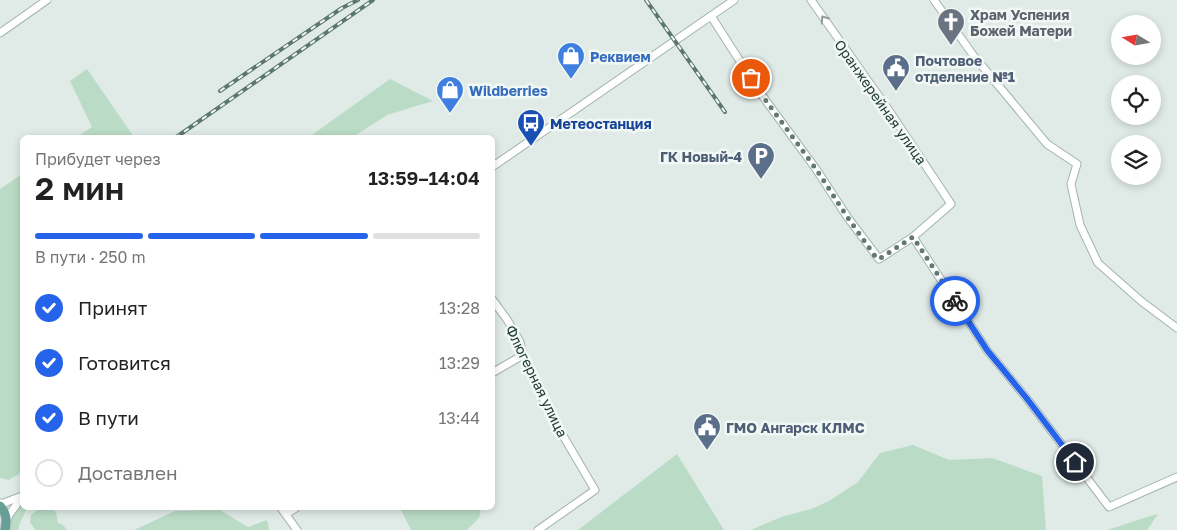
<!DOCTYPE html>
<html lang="ru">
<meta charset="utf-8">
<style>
body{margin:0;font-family:"Golos Text",sans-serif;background:#f6f6f6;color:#222;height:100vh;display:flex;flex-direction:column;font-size:19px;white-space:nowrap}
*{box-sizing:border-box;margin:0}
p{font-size:16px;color:#767676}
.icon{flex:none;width:28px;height:28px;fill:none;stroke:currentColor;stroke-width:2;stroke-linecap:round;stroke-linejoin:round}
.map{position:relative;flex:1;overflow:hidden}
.drawer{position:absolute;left:20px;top:135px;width:475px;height:375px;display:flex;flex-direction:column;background:#fff;border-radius:8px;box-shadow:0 2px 8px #0003}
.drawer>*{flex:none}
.needle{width:32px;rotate:281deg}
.controls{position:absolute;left:1111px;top:15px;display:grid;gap:10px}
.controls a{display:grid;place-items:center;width:50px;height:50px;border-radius:50%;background:#fff;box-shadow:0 2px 8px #0003;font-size:25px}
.pin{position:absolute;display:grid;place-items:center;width:42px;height:42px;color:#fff;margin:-21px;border:2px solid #fff;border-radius:50%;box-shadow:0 1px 5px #0007}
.courier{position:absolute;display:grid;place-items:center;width:50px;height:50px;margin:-25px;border:4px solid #2563eb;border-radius:50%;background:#fff;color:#222;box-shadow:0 1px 6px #0007}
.headline em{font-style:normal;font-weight:600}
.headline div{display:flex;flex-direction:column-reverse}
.headline{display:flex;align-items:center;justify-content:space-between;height:85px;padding:0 15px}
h1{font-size:32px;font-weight:600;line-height:38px}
.bar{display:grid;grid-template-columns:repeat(4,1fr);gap:8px 5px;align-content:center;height:60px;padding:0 15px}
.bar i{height:6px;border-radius:4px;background:#e0e0e0}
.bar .active{background:#2563eb}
.bar p{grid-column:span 4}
ol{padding:0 15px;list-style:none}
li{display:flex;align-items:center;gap:15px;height:55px}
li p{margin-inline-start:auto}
li .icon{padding:5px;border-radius:50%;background:#2563eb;color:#fff;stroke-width:4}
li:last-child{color:#767676}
li i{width:28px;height:28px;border:2px solid #e0e0e0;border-radius:50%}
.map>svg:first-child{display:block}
</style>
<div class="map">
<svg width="1177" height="530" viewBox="0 0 1177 530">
<rect width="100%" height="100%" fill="#e0ebe7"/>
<g fill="#badcc6">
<path d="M 87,69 L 134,137 L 77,137 L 92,127 L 70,81 Z"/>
<path d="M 390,79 L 433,101 L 387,115 L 353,137 L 309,137 Z"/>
<path d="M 22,174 L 22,472 L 9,480 L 0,478 L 0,189 Z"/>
<path d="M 913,445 L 949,460 L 992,458 L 1042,476 L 1046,530 L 751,530 L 781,517 L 811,509 L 829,501 L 858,482 L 880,453 Z"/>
<path d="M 677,454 L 724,530 L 578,530 Z"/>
<path d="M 22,503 L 22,508 L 27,508 L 20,523 L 18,530 L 8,530 C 10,519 14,511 22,503 Z"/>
<path d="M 40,508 L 49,508 L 56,512 L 58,523 L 63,525 L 67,530 L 36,530 L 30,523 L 31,515 Z"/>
<path d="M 400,508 L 480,508 C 482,519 474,522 467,530 L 411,530 Z"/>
<path d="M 220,510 L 248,527 L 267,520 L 269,530 L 134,530 L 175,511 Z"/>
<path d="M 1158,514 L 1147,530 L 1107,530 L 1150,516 Z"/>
</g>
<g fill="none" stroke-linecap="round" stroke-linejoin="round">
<defs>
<g id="minor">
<path d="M 934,0 L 973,55 L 1047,144 L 1077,164 L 1071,184 L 1080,225 L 1098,263 L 1141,301 L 1177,328"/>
<path d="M 711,16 L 761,94 L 816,169 L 848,218 L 879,259 L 913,237 L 951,204 L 890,112 L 811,0"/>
<path d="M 0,33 L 47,0"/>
<path d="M 492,167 L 734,0"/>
<path d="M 913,237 L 987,350 L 1028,400 L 1109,507 L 1177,477"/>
<path d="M 492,299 L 508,321 L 520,342 L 523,355 L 552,417 L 595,490 L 538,530"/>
<path d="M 492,373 L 523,355"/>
<path d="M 0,503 L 4,503 L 22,496"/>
<path d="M 281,508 L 297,530"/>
<path d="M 286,514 L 296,508"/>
<path d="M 7,521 L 9,515 L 22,497"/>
</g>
<path id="major" d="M 0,506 C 7,514 7,520 5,530"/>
</defs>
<use href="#minor" stroke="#a3b3ae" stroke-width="9"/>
<use href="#major" stroke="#c1c8c7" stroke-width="11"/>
<use href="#minor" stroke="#fff" stroke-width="7"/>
<use href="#major" stroke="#669f96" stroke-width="9"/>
<defs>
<g id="rail">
<path d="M 646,0 L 725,112"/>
<path d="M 220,91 L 342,8 L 358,0"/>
<path d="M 175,138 L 373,0"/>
</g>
</defs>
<use href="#rail" stroke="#5c7772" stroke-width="4"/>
<use href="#rail" stroke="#f1f8f5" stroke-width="2" stroke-dasharray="5.5" stroke-linecap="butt"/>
</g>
<defs><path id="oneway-chevron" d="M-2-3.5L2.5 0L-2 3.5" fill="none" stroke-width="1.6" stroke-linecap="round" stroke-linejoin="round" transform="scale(1.25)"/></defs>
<use stroke="#909d9a" href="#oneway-chevron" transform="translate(824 19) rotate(-125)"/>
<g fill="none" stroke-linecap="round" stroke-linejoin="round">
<path stroke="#647974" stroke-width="5" stroke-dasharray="0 9" d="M 751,78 L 761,94 L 816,169 L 848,218 L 875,256 L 879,259 L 913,237 L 955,301"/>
<path stroke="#2563eb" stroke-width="6" d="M 955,301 L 987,350 L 1028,400 L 1075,462"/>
</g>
<defs>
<symbol id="church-pin" viewBox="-11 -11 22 30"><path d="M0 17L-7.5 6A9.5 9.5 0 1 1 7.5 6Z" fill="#6b7280" stroke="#f1f8f5"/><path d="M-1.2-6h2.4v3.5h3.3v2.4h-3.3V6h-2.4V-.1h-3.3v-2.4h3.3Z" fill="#fff"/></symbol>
<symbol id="shop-pin" viewBox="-11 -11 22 30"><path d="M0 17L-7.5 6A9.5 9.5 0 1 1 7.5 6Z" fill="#3f7fe0" stroke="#f1f8f5"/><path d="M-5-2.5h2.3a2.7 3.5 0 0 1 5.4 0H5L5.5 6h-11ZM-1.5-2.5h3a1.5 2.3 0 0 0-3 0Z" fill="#fff"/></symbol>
<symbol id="civic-pin" viewBox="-11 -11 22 30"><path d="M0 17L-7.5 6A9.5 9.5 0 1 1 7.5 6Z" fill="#5c6f8a" stroke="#f1f8f5"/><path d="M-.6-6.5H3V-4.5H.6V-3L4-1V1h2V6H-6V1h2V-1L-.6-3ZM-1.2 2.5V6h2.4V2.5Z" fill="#fff"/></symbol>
<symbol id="bus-pin" viewBox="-11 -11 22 30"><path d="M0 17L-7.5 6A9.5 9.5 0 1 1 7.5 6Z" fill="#1a4fb4" stroke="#f1f8f5"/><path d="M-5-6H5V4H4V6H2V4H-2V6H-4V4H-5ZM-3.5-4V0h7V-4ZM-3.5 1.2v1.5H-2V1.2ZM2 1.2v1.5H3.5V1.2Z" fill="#fff"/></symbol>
<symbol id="parking-pin" viewBox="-11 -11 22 30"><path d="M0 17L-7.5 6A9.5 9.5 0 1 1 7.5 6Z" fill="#5c6f8a" stroke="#f1f8f5"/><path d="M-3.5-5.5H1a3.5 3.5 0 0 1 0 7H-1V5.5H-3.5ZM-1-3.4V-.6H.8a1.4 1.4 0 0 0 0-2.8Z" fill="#fff"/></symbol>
</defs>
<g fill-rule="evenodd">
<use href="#church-pin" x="935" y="6" width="32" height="43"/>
<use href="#shop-pin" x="555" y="40" width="32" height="43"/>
<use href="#civic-pin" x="880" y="52" width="32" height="43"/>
<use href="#shop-pin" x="434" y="74" width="32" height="43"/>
<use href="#bus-pin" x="515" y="107" width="32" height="43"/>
<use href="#parking-pin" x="745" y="140" width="32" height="43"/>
<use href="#civic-pin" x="691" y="411" width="32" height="43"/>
</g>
<g text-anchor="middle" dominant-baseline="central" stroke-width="5" stroke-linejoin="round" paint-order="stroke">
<g font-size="14" font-weight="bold" fill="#5b616d" stroke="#f1f8f5" text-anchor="start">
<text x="970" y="14">Храм Успения<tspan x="970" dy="16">Божей Матери</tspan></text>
</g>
<g font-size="14" font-weight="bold" fill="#366cbe" stroke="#f1f8f5" text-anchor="start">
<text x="590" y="56">Реквием</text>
<text x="469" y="90">Wildberries</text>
</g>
<g font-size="14" font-weight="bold" fill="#4e5e75" stroke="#f1f8f5" text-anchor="start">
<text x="915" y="60">Почтовое<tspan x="915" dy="16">отделение №1</tspan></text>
<text x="742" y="156" text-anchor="end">ГК Новый-4</text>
<text x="726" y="427">ГМО Ангарск КЛМС</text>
</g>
<g font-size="14" fill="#213b36" stroke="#f1f8f5">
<text transform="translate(881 102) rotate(55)">Оранжерейная улица</text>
<text transform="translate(537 381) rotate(64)">Флюгерная улица</text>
</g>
<g font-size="14" font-weight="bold" fill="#164399" stroke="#f1f8f5" text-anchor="start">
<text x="550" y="123">Метеостанция</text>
</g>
</g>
</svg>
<div class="controls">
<a><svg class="needle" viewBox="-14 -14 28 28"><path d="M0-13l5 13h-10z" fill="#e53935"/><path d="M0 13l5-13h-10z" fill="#767676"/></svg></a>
<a><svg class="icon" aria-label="locate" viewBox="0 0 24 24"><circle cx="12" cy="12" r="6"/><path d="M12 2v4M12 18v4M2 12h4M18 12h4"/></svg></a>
<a><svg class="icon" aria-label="layers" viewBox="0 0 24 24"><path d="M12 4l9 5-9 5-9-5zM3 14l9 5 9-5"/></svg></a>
</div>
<div class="pin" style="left:751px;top:78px;background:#ea580c"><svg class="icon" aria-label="bag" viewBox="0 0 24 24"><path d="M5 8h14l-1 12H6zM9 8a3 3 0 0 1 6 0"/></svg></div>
<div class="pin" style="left:1075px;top:462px;background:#1f2937"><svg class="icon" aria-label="home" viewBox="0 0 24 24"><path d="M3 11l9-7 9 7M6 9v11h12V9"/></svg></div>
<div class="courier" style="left:955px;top:301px"><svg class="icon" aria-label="bike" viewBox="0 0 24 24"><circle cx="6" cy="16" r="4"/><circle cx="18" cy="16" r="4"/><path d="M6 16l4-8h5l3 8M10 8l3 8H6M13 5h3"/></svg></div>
<section class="drawer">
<div class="headline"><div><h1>2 мин</h1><p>Прибудет через</p></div><em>13:59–14:04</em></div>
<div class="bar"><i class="active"></i><i class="active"></i><i class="active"></i><i></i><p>В пути · 250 m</p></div>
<ol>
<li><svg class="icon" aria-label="check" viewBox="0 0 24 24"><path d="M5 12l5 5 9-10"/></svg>Принят<p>13:28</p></li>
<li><svg class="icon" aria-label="check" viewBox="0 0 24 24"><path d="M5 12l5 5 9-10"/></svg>Готовится<p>13:29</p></li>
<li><svg class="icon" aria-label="check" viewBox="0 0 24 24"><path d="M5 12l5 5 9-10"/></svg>В пути<p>13:44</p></li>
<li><i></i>Доставлен</li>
</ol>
</section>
</div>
